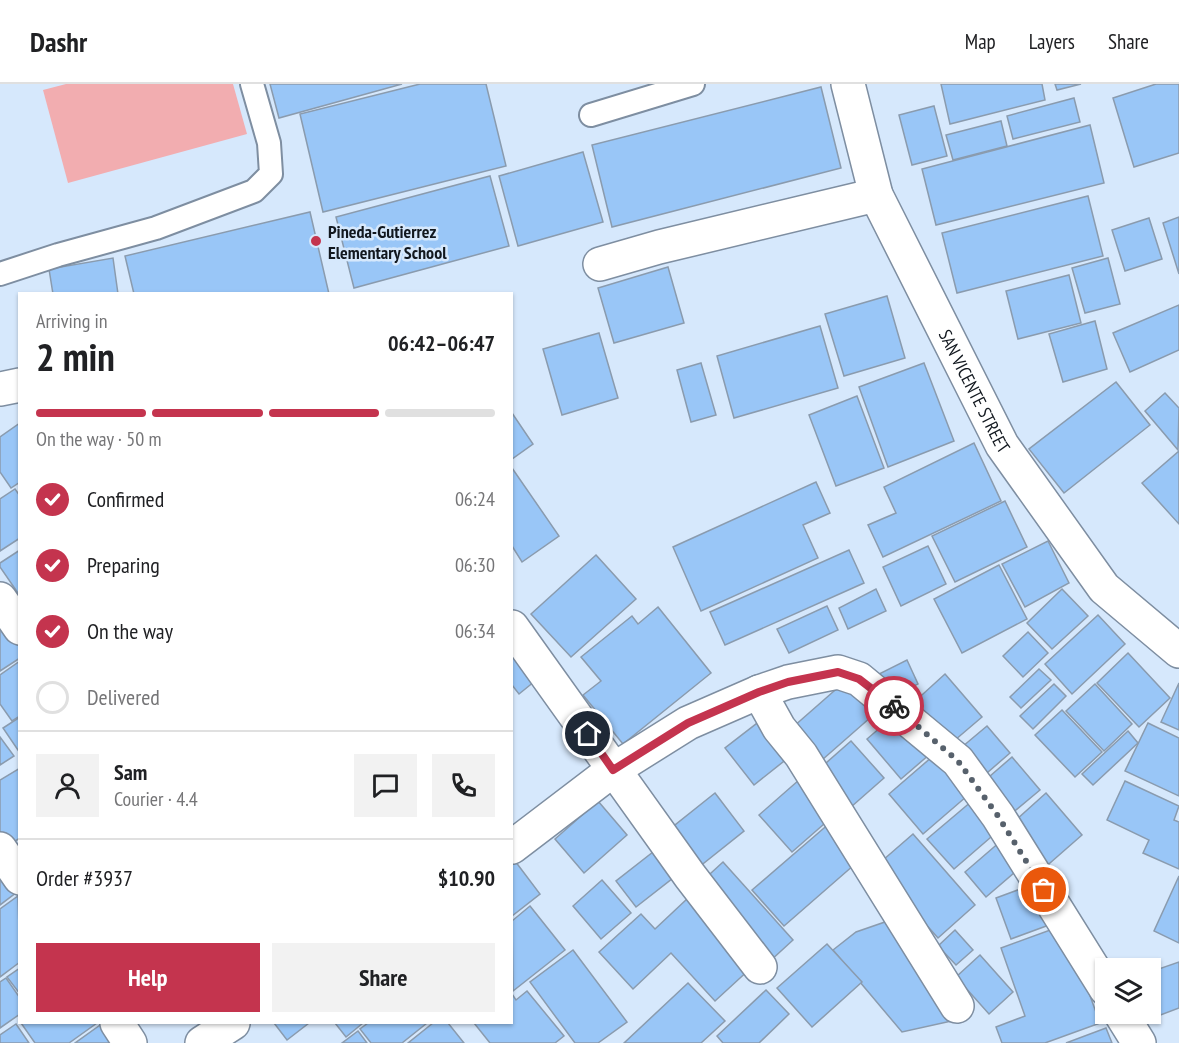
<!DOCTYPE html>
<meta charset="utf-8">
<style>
body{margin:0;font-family:"PT Sans Narrow",sans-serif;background:#f2f2f2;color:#202124;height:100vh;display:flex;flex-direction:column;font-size:22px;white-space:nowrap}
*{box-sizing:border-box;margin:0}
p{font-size:20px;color:#757577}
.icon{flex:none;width:33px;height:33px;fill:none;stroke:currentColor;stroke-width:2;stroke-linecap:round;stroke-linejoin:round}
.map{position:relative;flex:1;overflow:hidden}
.panel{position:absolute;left:18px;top:208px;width:495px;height:732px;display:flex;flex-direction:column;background:#fff;border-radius:0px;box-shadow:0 2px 4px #0004}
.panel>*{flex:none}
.controls{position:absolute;left:1095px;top:874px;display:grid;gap:12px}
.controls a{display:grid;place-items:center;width:66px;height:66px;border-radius:0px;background:#fff;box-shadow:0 2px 4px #0004;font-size:30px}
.pin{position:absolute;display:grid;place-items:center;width:51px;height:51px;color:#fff;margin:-26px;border:3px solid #fff;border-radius:50%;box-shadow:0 2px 6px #0007}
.courier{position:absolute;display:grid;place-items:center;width:60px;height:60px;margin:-30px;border:4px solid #c4344e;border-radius:50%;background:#fff;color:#222;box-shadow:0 2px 8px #0007}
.headline em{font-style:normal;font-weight:800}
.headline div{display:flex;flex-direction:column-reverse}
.headline{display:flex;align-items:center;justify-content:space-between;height:102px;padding:0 18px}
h1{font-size:39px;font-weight:800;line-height:45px}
.bar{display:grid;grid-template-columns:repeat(4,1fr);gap:9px 6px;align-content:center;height:72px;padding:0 18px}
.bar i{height:8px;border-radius:4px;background:#e0e0e0}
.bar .active{background:#c4344e}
.bar p{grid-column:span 4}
.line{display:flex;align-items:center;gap:15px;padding:0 18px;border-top:2px solid #e0e0e0}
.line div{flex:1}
.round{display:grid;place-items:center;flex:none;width:63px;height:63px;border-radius:0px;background:#f2f2f2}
ol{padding:0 18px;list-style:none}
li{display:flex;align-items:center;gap:18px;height:66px}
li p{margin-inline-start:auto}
li .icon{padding:6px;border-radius:50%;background:#c4344e;color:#fff;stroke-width:4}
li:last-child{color:#757577}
li i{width:33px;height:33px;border:3px solid #e0e0e0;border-radius:50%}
.button{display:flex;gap:12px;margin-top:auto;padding:12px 18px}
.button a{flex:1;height:69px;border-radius:0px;background:#c4344e;color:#fff;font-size:24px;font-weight:800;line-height:69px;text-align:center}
.button a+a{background:#f2f2f2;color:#202124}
header{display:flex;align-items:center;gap:36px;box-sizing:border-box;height:84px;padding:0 30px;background:#fff;border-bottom:2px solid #e0e0e0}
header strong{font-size:28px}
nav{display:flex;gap:33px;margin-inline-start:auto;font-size:21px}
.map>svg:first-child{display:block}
</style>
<header>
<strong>Dashr</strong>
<nav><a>Map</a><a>Layers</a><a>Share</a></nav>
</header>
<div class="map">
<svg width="1179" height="959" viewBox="0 0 1179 959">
<rect width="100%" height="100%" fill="#d6e8fc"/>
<path fill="#f2adb0" d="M 66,0 L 233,0 L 247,50 L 68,99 L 43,6 Z"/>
<g fill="#99c6f7" stroke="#8a9bae" stroke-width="1.5">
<path d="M 270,0 L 402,0 L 279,34 Z"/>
<path d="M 420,0 L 486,0 L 506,82 L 323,128 L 300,30 Z"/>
<path d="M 941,0 L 1042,0 L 1045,16 L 950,40 Z"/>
<path d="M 1055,0 L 1081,0 L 1057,6 Z"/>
<path d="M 1156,0 L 1179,0 L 1179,69 L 1134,83 L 1113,14 Z"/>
<path d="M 821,3 L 841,84 L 612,143 L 592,61 Z"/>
<path d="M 1074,14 L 1080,38 L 1013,55 L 1007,32 Z"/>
<path d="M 934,22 L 947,72 L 912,81 L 899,31 Z"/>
<path d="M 1001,37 L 1007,62 L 953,76 L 946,51 Z"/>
<path d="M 1090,41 L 1104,99 L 936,141 L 922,85 Z"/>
<path d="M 583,68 L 603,138 L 518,162 L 499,92 Z"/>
<path d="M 490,92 L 509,162 L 354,204 L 336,133 Z"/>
<path d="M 1088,112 L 1103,172 L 957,209 L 942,149 Z"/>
<path d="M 310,128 L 329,210 L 134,210 L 125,172 Z"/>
<path d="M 1179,133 L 1179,190 L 1163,139 Z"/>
<path d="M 1149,134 L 1162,175 L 1125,187 L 1112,146 Z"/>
<path d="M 113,174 L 118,210 L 53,210 L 49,185 Z"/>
<path d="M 1108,174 L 1120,220 L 1085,229 L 1072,184 Z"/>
<path d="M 668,183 L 684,239 L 614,259 L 598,204 Z"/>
<path d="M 1069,191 L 1081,239 L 1018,255 L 1006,207 Z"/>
<path d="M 887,212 L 905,274 L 844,292 L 825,230 Z"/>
<path d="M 1179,221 L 1179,266 L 1130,288 L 1113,249 Z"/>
<path d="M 1095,237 L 1107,285 L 1063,298 L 1049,250 Z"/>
<path d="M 820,242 L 838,304 L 734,334 L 717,272 Z"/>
<path d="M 599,249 L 618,314 L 562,331 L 543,265 Z"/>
<path d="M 701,279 L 716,331 L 691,338 L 677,286 Z"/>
<path d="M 924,279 L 954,357 L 888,383 L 859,303 Z"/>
<path d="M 1116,298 L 1150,341 L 1064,409 L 1029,365 Z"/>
<path d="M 1165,309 L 1179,324 L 1178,366 L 1145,327 Z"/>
<path d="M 857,312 L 884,384 L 836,402 L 809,331 Z"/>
<path d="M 512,329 L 533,360 L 512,375 Z"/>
<path d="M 20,339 L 20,398 L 11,404 L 0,388 L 0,353 Z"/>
<path d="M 974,359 L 1001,417 L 883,473 L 868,441 L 896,429 L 884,403 Z"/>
<path d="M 1179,367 L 1179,440 L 1142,399 Z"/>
<path d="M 512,384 L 559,452 L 522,478 L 512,462 Z"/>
<path d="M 816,398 L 830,429 L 803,441 L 818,474 L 701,527 L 673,463 Z"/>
<path d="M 15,405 L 20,412 L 20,454 L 0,467 L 0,415 Z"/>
<path d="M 1005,417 L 1027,463 L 955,498 L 932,452 Z"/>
<path d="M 1048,457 L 1069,499 L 1025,523 L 1002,480 Z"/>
<path d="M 928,462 L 946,500 L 901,522 L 883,483 Z"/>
<path d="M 20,466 L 20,512 L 0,483 L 0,479 Z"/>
<path d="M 849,466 L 864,499 L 725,561 L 710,528 Z"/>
<path d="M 596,471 L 636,515 L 571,573 L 531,530 Z"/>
<path d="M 999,481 L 1027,535 L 962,569 L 934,515 Z"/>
<path d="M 876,505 L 886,527 L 848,545 L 839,524 Z"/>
<path d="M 1062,505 L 1088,532 L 1052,565 L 1027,539 Z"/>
<path d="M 827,522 L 838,546 L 789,569 L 777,545 Z"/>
<path d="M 658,523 L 711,589 L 623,660 L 583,611 L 601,597 L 581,573 L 632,532 L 638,540 Z"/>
<path d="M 1098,531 L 1125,560 L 1072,610 L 1045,580 Z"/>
<path d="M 10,539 L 20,553 L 20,574 L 0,587 L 0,546 Z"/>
<path d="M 1028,548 L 1048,569 L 1023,593 L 1003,572 Z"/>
<path d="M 512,560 L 540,593 L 519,610 L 512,601 Z"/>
<path d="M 1128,569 L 1170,614 L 1139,643 L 1097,599 Z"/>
<path d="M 907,576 L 918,600 L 887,616 L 875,592 Z"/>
<path d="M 20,577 L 20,632 L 12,637 L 0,620 L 0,591 Z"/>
<path d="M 1039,585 L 1051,596 L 1021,624 L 1010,613 Z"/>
<path d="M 945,590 L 982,633 L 948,662 L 912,620 Z"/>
<path d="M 850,593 L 879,626 L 822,676 L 793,643 Z"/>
<path d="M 1179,599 L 1179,646 L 1161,638 Z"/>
<path d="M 1054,600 L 1066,612 L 1033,645 L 1020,632 Z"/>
<path d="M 1095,600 L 1132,640 L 1104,667 L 1066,627 Z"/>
<path d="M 1062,626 L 1102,668 L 1075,693 L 1035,651 Z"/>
<path d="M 896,630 L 930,670 L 901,695 L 867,655 Z"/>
<path d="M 20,633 L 20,669 L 3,644 Z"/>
<path d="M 765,633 L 793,670 L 754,701 L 725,664 Z"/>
<path d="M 1148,639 L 1179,654 L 1179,712 L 1125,687 Z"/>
<path d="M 987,642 L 1010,669 L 980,695 L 956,668 Z"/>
<path d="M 1128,647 L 1138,659 L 1093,701 L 1082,690 Z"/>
<path d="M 0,653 L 14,672 L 0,681 Z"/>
<path d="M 851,657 L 884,694 L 851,723 L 818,686 Z"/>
<path d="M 940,666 L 974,706 L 923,750 L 889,710 Z"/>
<path d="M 1012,673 L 1040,706 L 1010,731 L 982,699 Z"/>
<path d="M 20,684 L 20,754 L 6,763 L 0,753 L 0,696 Z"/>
<path d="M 799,696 L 832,733 L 792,768 L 759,731 Z"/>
<path d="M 1125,697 L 1179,722 L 1174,736 L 1179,738 L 1179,785 L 1143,769 L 1149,756 L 1107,736 Z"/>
<path d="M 715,709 L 744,747 L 694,787 L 665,749 Z"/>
<path d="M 1046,709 L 1082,751 L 1042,786 L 1006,745 Z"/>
<path d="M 598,717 L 627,751 L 584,789 L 555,755 Z"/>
<path d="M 972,717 L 998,747 L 954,785 L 927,755 Z"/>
<path d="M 831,738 L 862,774 L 784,842 L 752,806 Z"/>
<path d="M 913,750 L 975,821 L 938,854 L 875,783 Z"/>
<path d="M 1001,757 L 1022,782 L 986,813 L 965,788 Z"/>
<path d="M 653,768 L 673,794 L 636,823 L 616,797 Z"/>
<path d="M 512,773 L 540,810 L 512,832 Z"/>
<path d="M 723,778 L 793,856 L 769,878 L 699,800 Z"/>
<path d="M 0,784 L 17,808 L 0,821 Z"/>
<path d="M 1179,792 L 1179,859 L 1154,847 Z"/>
<path d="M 602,796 L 631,829 L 601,855 L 573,822 Z"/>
<path d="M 1034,800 L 1049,841 L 1011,855 L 996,814 Z"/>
<path d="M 18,812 L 20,878 L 0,893 L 0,825 Z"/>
<path d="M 688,814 L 752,883 L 715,917 L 671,869 L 633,905 L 599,868 L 641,830 L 655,845 Z"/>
<path d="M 530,822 L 565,866 L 513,907 L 512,837 Z"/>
<path d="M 885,838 L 956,936 L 902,948 L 833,866 L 856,848 Z"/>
<path d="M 1064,841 L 1100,939 L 1045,959 L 1002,959 L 996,943 L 1025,932 L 1001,864 Z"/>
<path d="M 955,846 L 973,866 L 956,881 L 938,862 Z"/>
<path d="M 827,860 L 862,898 L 812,943 L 777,904 Z"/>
<path d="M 573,866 L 627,938 L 598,959 L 575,959 L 530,898 Z"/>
<path d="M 980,871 L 1013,908 L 989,930 L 956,893 Z"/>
<path d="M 1179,878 L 1179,924 L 1134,941 L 1130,930 L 1150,930 L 1150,888 Z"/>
<path d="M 20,884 L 20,910 L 7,893 Z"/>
<path d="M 6,894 L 20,914 L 20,930 L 0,944 L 0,898 Z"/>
<path d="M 688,899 L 725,937 L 701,959 L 624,959 Z"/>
<path d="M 766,906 L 789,930 L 759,959 L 723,959 L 717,952 Z"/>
<path d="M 527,907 L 564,952 L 555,959 L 490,959 L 474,939 L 512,939 L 512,910 L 516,916 Z"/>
<path d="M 21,939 L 97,939 L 69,959 L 35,959 Z"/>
<path d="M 103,939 L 121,959 L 75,959 Z"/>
<path d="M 274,939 L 309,939 L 287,956 Z"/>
<path d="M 335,939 L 363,939 L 346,953 Z"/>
<path d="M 368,939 L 427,939 L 402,959 L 371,959 L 360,945 Z"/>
<path d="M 433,939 L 448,939 L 464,959 L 408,959 Z"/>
<path d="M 16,940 L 29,959 L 0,959 L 0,951 Z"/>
<path d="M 1106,944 L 1112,959 L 1066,959 Z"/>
<path d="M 358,947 L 367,959 L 342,959 Z"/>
</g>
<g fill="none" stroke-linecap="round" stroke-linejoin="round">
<defs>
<g id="lane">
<path d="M 591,31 L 693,0"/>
<path d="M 0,190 L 58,171 L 156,144 L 254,107 L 271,90 L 269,59 L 252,0"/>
</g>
<g id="street">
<path id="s1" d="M 848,0 L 876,111 L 1002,361 L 1104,504 L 1179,567"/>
<path d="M 600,180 L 659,163 L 876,111"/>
<path d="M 0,305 L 20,301"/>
<path d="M 0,515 L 20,544"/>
<path d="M 512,543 L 690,792 L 760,883"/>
<path d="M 759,608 L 779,644 L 801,671 L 957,922"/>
<path d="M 512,763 L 613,686 L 688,639 L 759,608 L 788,598 L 838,588 L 859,595 L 958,677 L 998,732 L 1106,905"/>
<path d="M 0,765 L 20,794"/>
<path d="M 1121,930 L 1139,959"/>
<path d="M 117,939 L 130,959"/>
<path d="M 202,959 L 233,939"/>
</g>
</defs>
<use href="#lane" stroke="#7e8ea1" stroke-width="26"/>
<use href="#street" stroke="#7e8ea1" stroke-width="36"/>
<use href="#lane" stroke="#fff" stroke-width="22"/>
<use href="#street" stroke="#fff" stroke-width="33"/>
</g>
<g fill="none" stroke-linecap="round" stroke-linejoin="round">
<path stroke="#57616c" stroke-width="6" stroke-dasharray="0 10.8" d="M 894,622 L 958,677 L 998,732 L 1044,806"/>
<path stroke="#c4344e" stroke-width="8" d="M 588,650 L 613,686 L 688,639 L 759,608 L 788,598 L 838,588 L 859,595 L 894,622"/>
</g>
<circle fill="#c4344e" stroke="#d6e8fc" stroke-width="2" cx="316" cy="157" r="6"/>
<g text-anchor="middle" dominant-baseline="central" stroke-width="5" stroke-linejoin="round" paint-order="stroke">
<g font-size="18" font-weight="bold" fill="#12181f" stroke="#d6e8fc" text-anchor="start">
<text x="328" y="147">Pineda-Gutierrez<tspan x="328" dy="21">Elementary School</tspan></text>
</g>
<g font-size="18" fill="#12181f" stroke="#d6e8fc">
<text stroke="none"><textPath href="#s1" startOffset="334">SAN VICENTE STREET</textPath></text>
</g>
</g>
</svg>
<div class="controls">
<a><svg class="icon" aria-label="layers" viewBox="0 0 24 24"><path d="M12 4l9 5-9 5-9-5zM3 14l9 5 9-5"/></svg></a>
</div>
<div class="pin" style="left:1044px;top:806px;background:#ea580c"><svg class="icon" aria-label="bag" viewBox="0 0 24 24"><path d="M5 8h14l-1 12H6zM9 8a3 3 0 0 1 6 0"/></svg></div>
<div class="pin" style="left:588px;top:650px;background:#1f2937"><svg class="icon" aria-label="home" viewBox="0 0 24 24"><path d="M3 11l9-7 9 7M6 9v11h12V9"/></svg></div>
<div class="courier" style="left:894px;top:622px"><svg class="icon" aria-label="bike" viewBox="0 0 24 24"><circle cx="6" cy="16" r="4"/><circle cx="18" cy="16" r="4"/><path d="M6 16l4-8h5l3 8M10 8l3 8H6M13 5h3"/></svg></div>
<section class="panel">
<div class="headline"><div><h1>2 min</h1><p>Arriving in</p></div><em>06:42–06:47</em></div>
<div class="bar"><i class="active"></i><i class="active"></i><i class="active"></i><i></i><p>On the way · 50 m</p></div>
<ol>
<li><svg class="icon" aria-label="check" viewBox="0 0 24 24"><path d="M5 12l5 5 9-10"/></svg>Confirmed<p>06:24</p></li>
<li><svg class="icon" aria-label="check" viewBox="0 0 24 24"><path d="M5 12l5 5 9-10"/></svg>Preparing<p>06:30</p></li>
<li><svg class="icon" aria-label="check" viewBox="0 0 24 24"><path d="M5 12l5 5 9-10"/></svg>On the way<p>06:34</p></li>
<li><i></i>Delivered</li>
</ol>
<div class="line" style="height:108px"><a class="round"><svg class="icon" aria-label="person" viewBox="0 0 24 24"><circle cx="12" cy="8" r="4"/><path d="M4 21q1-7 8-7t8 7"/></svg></a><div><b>Sam</b><p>Courier · 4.4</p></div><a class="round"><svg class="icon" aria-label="chat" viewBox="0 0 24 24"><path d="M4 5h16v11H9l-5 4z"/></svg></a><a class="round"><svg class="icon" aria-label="phone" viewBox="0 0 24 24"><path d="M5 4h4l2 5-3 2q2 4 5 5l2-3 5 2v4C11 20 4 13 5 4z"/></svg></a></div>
<div class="line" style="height:78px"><div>Order #3937</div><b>$10.90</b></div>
<div class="button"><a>Help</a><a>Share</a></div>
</section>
</div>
